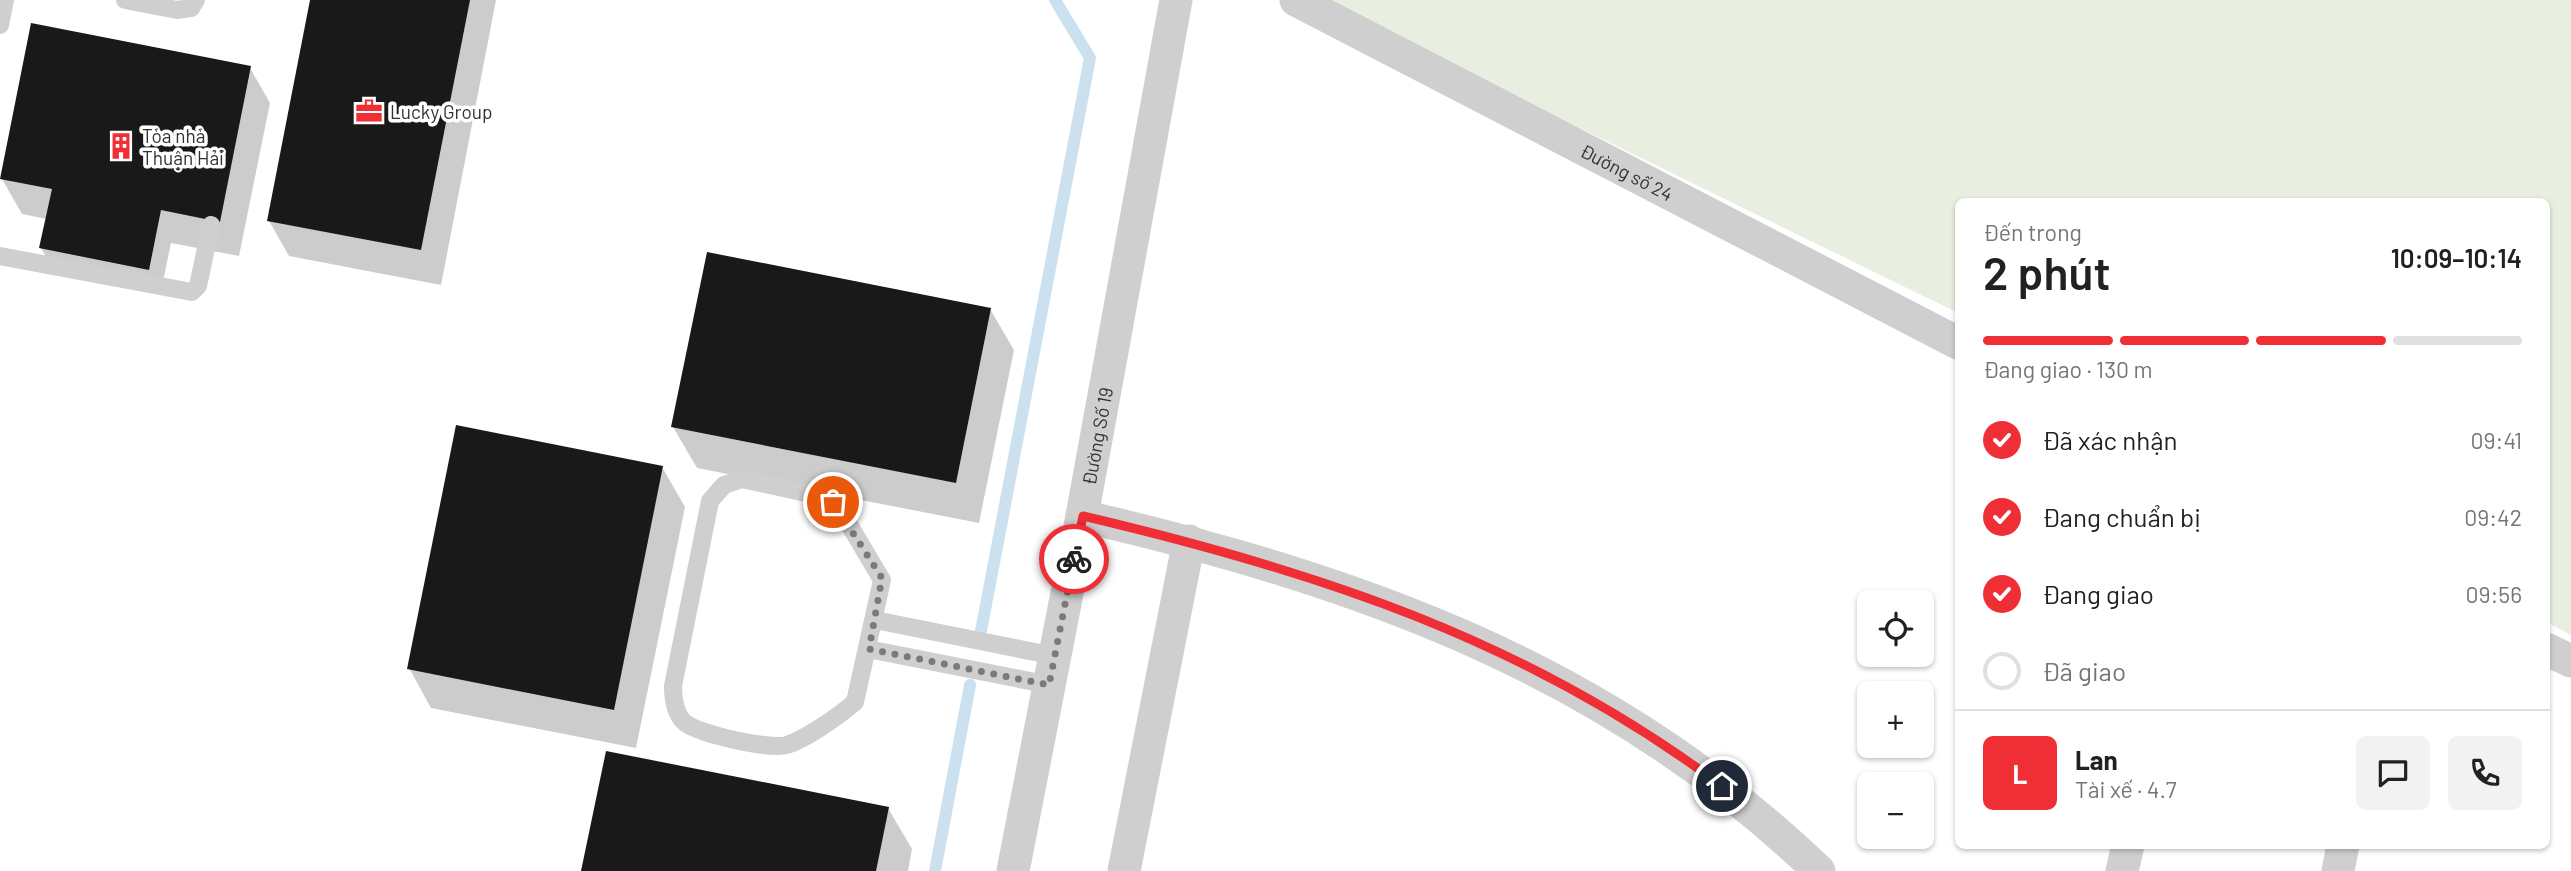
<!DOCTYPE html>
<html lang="vi">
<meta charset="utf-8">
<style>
body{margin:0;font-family:Barlow,sans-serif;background:#f2f2f2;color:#202124;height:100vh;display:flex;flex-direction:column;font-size:26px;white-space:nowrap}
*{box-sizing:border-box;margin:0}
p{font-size:23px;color:#757577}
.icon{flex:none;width:38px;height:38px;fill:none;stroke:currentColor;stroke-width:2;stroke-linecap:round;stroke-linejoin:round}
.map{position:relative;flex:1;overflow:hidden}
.side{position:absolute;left:1955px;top:198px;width:595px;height:651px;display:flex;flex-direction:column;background:#fff;border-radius:10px;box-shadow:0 2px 5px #0004}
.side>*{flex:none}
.tools{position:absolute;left:1857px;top:590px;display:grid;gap:14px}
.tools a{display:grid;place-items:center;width:77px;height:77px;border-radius:10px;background:#fff;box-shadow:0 2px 5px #0004;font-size:35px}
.pin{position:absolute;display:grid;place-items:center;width:60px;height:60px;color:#fff;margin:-30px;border:4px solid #fff;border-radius:50%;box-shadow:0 2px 7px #0007}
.courier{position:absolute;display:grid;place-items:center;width:70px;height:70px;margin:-35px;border:5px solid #f02e36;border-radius:50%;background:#fff;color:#222;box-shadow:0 2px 9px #0007}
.summary em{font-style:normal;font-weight:600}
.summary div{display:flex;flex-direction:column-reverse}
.summary{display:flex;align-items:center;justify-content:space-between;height:119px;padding:0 28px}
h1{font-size:46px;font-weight:600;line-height:52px}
.bar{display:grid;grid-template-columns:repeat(4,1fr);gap:10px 7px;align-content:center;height:84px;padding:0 28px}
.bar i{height:9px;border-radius:5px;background:#e0e0e0}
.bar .active{background:#f02e36}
.bar p{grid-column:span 4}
.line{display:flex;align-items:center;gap:18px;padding:0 28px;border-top:2px solid #e0e0e0}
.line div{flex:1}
.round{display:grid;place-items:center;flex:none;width:74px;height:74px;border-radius:10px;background:#f2f2f2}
ol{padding:0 28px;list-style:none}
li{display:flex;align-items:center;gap:21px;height:77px}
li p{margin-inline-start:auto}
li .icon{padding:7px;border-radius:50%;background:#f02e36;color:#fff;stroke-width:4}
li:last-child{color:#757577}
li i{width:38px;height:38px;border:4px solid #e0e0e0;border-radius:50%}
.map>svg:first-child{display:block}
</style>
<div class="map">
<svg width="2571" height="871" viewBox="0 0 2571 871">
<rect width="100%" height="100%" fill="#fff"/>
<path fill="#e8efe0" d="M 1318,0 L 2571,0 L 2571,635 L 2546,622 L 2546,201 L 1958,201 L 1958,313 Z"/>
<g fill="#0003">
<path d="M 312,0 L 496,0 L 441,285 L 289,256 L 269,221 Z"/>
<path d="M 250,68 L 270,103 L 239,256 L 171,243 L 161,291 L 54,270 L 41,248 L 47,219 L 22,214 L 2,179 Z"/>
<path d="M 990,309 L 1014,350 L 979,523 L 697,468 L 673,427 Z"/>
<path d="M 662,467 L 685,507 L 636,748 L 431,708 L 409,668 Z"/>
<path d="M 888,808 L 912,849 L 908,871 L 583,871 Z"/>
</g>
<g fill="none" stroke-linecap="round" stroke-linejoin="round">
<g stroke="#cce1ef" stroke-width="12">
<path d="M 981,631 L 1090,58 L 1055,0"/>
<path d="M 935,871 L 970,685"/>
</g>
</g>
<g fill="#191919">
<path d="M 310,0 L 470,0 L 421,250 L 267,221 Z"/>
<path d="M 31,23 L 251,66 L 220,222 L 161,210 L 149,270 L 39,248 L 52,189 L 0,179 Z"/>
<path d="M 707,252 L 991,308 L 956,483 L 671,427 Z"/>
<path d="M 456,425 L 663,466 L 614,710 L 407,669 Z"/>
<path d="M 606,751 L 889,807 L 876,871 L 581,871 Z"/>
</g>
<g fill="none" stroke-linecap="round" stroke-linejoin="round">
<g stroke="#cfcfcf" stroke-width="18">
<path d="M 125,0 L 177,10 L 191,8 L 196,0"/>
<path d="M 0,25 L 5,0"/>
<path d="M 0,256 L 192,292 L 198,286 L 211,225"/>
<path d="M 742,479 L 829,498 L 838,506 L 882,580 L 855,702 C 840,715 806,739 787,745 C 771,750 695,734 683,721 C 675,712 673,699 673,686 L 710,501 L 724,485 Z"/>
<path d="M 875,620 L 1055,656"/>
<path d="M 868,649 L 1050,685"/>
</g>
<g stroke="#cfcfcf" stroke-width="33">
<path id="s1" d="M 1296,0 L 1958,343"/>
<path d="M 1082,516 C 1361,581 1609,669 1819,871"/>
<path d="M 2546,649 L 2571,661"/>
<path id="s2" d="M 1013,871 L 1082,516 L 1176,0"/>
<path d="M 1124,871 L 1189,541"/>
<path d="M 2122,871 L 2128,845"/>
<path d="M 2338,871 L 2343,845"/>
</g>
</g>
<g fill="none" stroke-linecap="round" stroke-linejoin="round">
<path stroke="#7a7a7a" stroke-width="7" stroke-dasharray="0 12.6" d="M 833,502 L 882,578 L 869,649 L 1049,685 L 1074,559"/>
<path stroke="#f02e36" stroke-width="9" d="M 1074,559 L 1083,516 C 1317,571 1527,640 1722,786"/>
</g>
<defs>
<symbol id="office-bare" viewBox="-9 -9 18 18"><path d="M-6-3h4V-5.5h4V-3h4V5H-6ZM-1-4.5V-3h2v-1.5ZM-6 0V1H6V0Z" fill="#f02e36" stroke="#fff" stroke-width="2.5" paint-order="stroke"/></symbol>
<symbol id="building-bare" viewBox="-9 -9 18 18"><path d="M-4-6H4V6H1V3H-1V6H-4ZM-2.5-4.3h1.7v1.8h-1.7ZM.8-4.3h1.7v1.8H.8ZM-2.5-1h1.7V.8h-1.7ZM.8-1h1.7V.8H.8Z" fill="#f02e36" stroke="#fff" stroke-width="2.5" paint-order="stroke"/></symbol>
</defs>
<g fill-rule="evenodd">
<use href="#office-bare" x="350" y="92" width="38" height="38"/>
<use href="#building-bare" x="102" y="127" width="38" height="38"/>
</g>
<g text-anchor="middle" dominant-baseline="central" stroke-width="7" stroke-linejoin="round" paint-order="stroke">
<g font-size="19" fill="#323232" stroke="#fff" text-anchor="start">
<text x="390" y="111">Lucky Group</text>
<text x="142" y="135">Tòa nhà<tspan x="142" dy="22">Thuận Hải</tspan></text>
</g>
<g font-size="19" fill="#323232" stroke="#fff">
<text stroke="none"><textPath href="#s1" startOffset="373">Đường số 24</textPath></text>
<text stroke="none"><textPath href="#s2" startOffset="443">Đường Số 19</textPath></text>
</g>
</g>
</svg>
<div class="tools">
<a><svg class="icon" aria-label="locate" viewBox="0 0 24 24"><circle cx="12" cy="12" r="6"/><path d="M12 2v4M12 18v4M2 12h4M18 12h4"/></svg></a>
<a>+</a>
<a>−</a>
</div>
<div class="pin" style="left:833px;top:502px;background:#ea580c"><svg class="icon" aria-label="bag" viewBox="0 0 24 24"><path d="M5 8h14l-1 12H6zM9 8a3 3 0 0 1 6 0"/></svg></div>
<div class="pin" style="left:1722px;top:786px;background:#1f2937"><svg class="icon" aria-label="home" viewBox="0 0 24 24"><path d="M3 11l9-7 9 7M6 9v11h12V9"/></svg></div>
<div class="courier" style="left:1074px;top:559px"><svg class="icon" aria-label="bike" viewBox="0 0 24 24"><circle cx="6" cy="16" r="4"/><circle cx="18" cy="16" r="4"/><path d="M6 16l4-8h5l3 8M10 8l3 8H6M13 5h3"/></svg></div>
<section class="side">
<div class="summary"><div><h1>2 phút</h1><p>Đến trong</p></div><em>10:09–10:14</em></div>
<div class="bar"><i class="active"></i><i class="active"></i><i class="active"></i><i></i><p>Đang giao · 130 m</p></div>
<ol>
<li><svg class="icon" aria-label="check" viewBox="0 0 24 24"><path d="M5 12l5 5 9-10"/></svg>Đã xác nhận<p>09:41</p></li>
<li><svg class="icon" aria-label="check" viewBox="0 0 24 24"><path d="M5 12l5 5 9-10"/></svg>Đang chuẩn bị<p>09:42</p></li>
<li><svg class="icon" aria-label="check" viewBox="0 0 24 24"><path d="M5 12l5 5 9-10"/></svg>Đang giao<p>09:56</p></li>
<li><i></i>Đã giao</li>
</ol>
<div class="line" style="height:126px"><b class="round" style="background:#f02e36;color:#fff">L</b><div><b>Lan</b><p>Tài xế · 4.7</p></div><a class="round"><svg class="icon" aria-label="chat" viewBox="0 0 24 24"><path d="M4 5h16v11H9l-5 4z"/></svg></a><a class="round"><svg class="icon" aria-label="phone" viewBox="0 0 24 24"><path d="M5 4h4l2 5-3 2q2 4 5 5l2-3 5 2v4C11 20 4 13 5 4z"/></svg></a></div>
</section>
</div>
